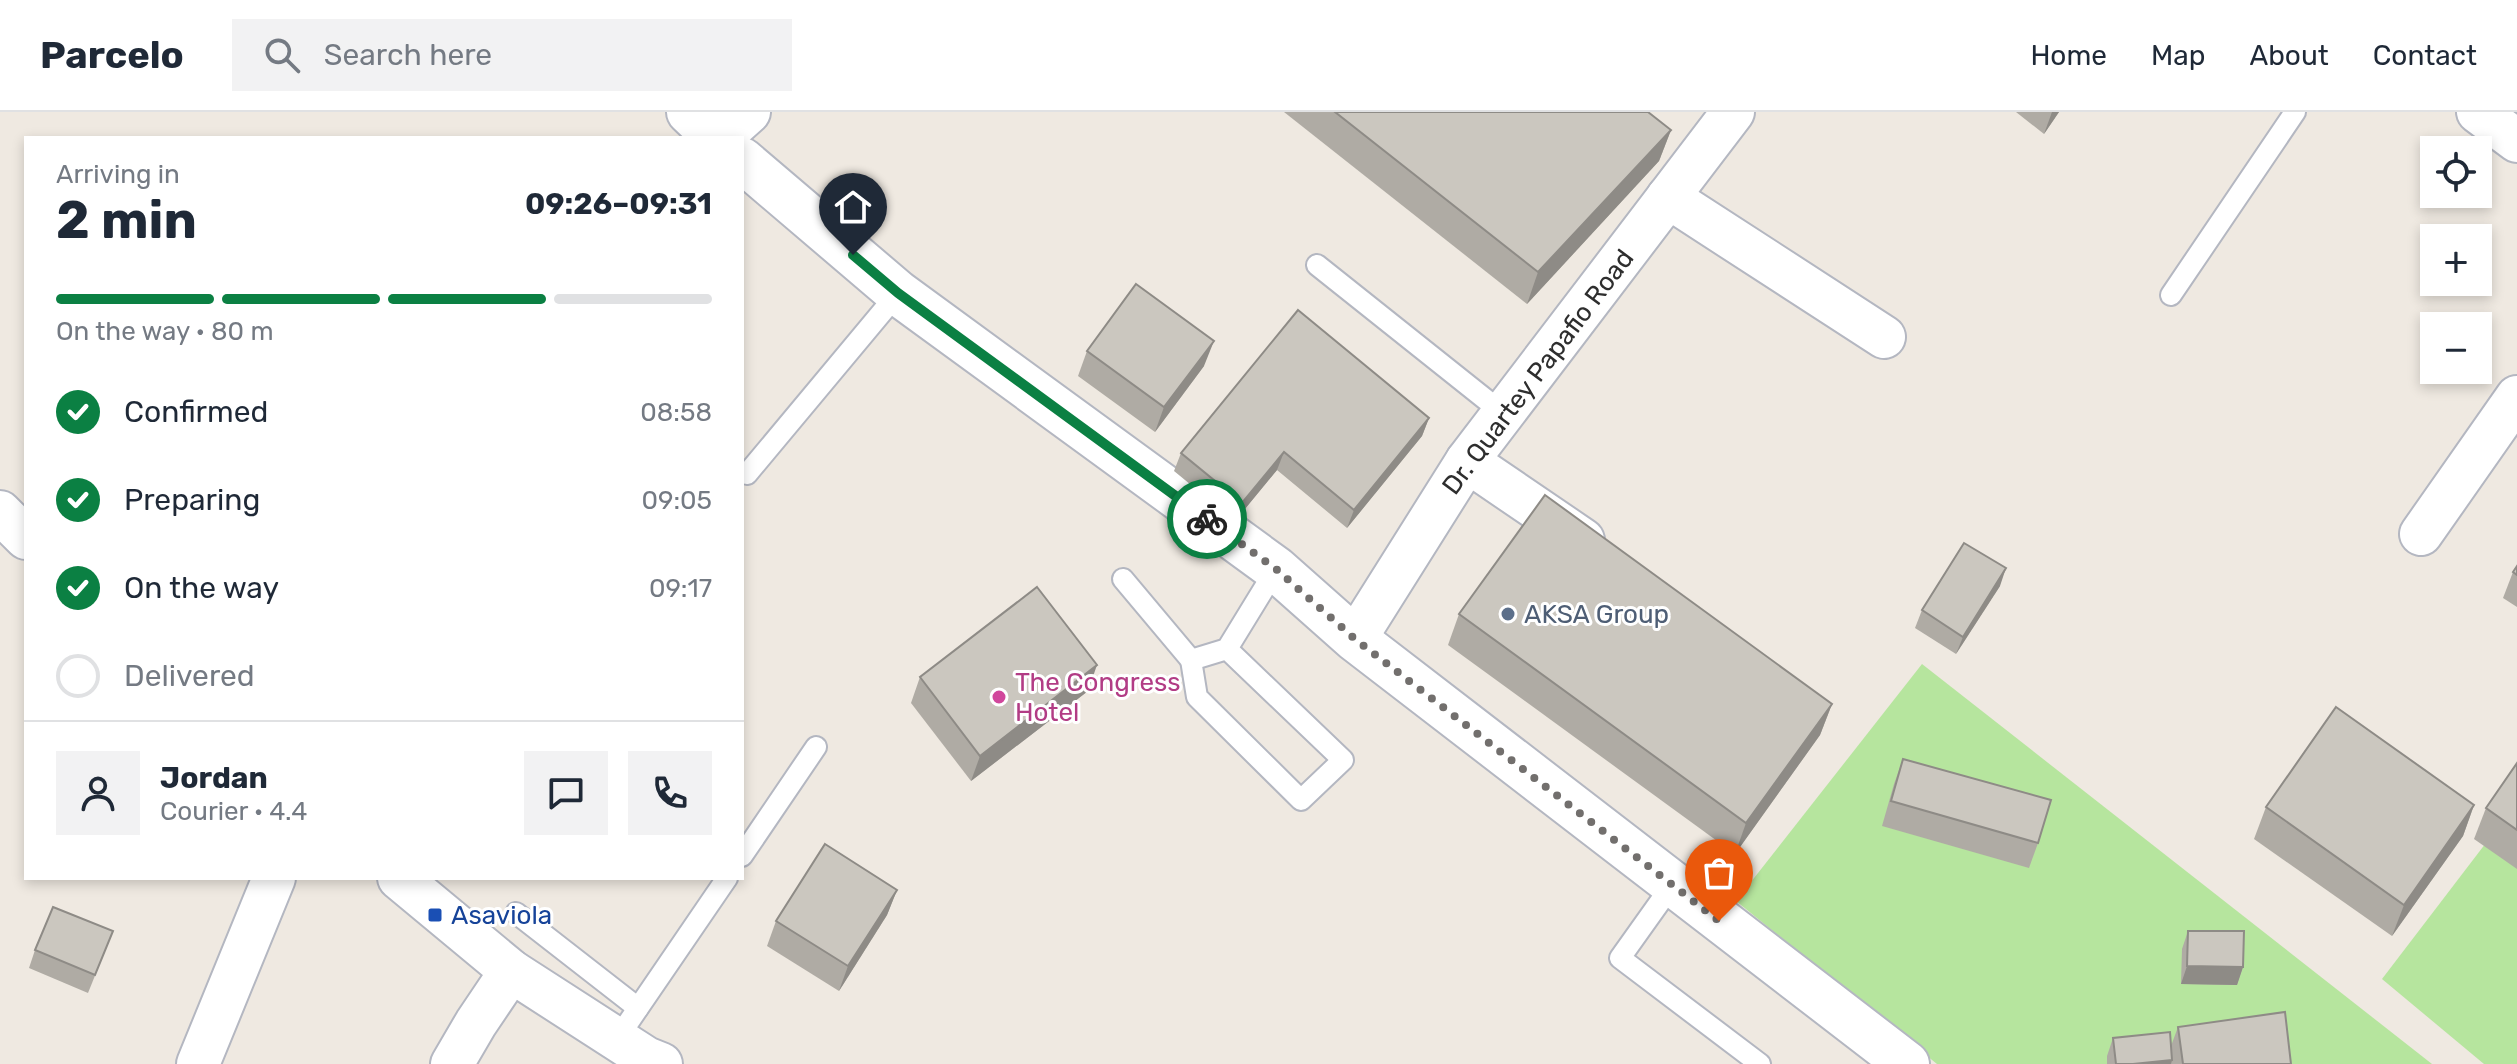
<!DOCTYPE html>
<meta charset="utf-8">
<style>
body{margin:0;font-family:Rubik,sans-serif;background:#f2f2f3;color:#1f2937;height:100vh;display:flex;flex-direction:column;font-size:30px;white-space:nowrap}
*{box-sizing:border-box;margin:0}
p{font-size:26px;color:#747a83}
.icon{flex:none;width:44px;height:44px;fill:none;stroke:currentColor;stroke-width:2;stroke-linecap:round;stroke-linejoin:round}
.map{position:relative;flex:1;overflow:hidden}
.side{position:absolute;left:24px;top:24px;width:720px;height:744px;display:flex;flex-direction:column;background:#fff;border-radius:0px;box-shadow:0 4px 12px #0003}
.side>*{flex:none}
.controls{position:absolute;left:2420px;top:24px;display:grid;gap:16px}
.controls a{display:grid;place-items:center;width:72px;height:72px;border-radius:0px;background:#fff;box-shadow:0 4px 12px #0003;font-size:40px}
.pin{position:absolute;display:grid;place-items:center;width:68px;height:68px;color:#fff;margin:-82px -34px;border-radius:50% 50% 50% 0;rotate:-45deg;box-shadow:0 0 8px #0007}
.pin .icon{rotate:45deg}
.courier{position:absolute;display:grid;place-items:center;width:80px;height:80px;margin:-40px;border:6px solid #0b8043;border-radius:50%;background:#fff;color:#222;box-shadow:0 2px 10px #0007}
.summary em{font-style:normal;font-weight:700}
.summary div{display:flex;flex-direction:column-reverse}
.summary{display:flex;align-items:center;justify-content:space-between;height:136px;padding:0 32px}
h1{font-size:52px;font-weight:700;line-height:60px}
.bar{display:grid;grid-template-columns:repeat(4,1fr);gap:12px 8px;align-content:center;height:96px;padding:0 32px}
.bar i{height:10px;border-radius:6px;background:#e0e1e3}
.bar .current{background:#0b8043}
.bar p{grid-column:span 4}
.line{display:flex;align-items:center;gap:20px;padding:0 32px;border-top:2px solid #e0e1e3}
.line div{flex:1}
.round{display:grid;place-items:center;flex:none;width:84px;height:84px;border-radius:0px;background:#f2f2f3}
ol{padding:0 32px;list-style:none}
li{display:flex;align-items:center;gap:24px;height:88px}
li p{margin-inline-start:auto}
li .icon{padding:8px;border-radius:50%;background:#0b8043;color:#fff;stroke-width:4}
li:last-child{color:#747a83}
li i{width:44px;height:44px;border:4px solid #e0e1e3;border-radius:50%}
header{display:flex;align-items:center;gap:48px;box-sizing:border-box;height:112px;padding:0 40px;background:#fff;border-bottom:2px solid #e0e1e3}
header strong{font-size:38px}
nav{display:flex;gap:44px;margin-inline-start:auto;font-size:28px}
.search{width:560px;height:72px;background:#f2f2f3;display:flex;align-items:center;gap:20px;box-sizing:border-box;padding:0 28px;border-radius:0px;color:#747a83;font-size:30px}
.map>svg:first-child{display:block}
</style>
<header>
<strong>Parcelo</strong>
<div class="search"><svg class="icon" aria-label="search" viewBox="0 0 24 24"><circle cx="10" cy="10" r="6"/><path d="M15 15l6 6"/></svg>Search here</div>
<nav><a>Home</a><a>Map</a><a>About</a><a>Contact</a></nav>
</header>
<div class="map">
<svg width="2517" height="952" viewBox="0 0 2517 952">
<rect width="100%" height="100%" fill="#efe9e1"/>
<g fill="#b6e59e">
<path d="M 1922,552 L 2432,952 L 1937,952 L 1736,789 Z"/>
<path d="M 2505,706 L 2517,709 L 2517,952 L 2484,952 L 2382,867 Z"/>
</g>
<g fill="none" stroke-linecap="round" stroke-linejoin="round">
<defs>
<g id="lane">
<path d="M 1317,153 L 1504,302"/>
<path d="M 2171,183 L 2295,0"/>
<path d="M 747,362 L 898,181"/>
<path d="M 1123,467 L 1191,548"/>
<path d="M 1227,537 L 1343,648 L 1301,688 L 1197,585 L 1191,548 L 1227,537 L 1276,457"/>
<path d="M 742,744 L 816,635"/>
<path d="M 1672,773 L 1620,846 L 1760,952"/>
<path d="M 516,801 L 638,896"/>
<path d="M 617,927 L 727,766"/>
</g>
<g id="street">
<path d="M 2478,0 L 2517,29"/>
<path d="M 720,26 L 749,0"/>
<path d="M 1668,85 L 1884,225"/>
<path d="M 1467,349 L 1583,428"/>
<path d="M 0,400 L 26,426"/>
<path d="M 2421,422 L 2517,285"/>
<path d="M 1355,527 L 1467,349 L 1733,0"/>
<path d="M 399,766 L 511,859 L 646,946 L 661,952"/>
<path d="M 198,952 L 274,766"/>
<path d="M 452,952 L 476,911 L 511,859"/>
</g>
<g id="secondary">
<path d="M 689,0 L 716,26"/>
<path d="M 742,48 L 898,181 L 1276,457 L 1355,527 L 1907,952"/>
</g>
</defs>
<use href="#lane" stroke="#b4b7c1" stroke-width="24"/>
<use href="#street" stroke="#b4b7c1" stroke-width="46"/>
<use href="#secondary" stroke="#b4b7c1" stroke-width="48"/>
<use href="#lane" stroke="#fff" stroke-width="20"/>
<use href="#street" stroke="#fff" stroke-width="42"/>
<use href="#secondary" stroke="#fff" stroke-width="44"/>
</g>
<g fill="#afaba4">
<path d="M 1284,0 L 1648,0 L 1671,18 L 1659,49 L 1527,192 Z"/>
<path d="M 2016,0 L 2059,0 L 2044,22 Z"/>
<path d="M 1087,239 L 1204,254 L 1155,320 L 1078,264 Z"/>
<path d="M 1429,306 L 1422,324 L 1347,416 L 1277,358 L 1235,409 L 1174,359 L 1181,341 Z"/>
<path d="M 2517,454 L 2517,495 L 2503,486 L 2513,460 Z"/>
<path d="M 2000,474 L 1956,542 L 1915,516 L 1922,498 Z"/>
<path d="M 1459,502 L 1832,592 L 1820,623 L 1735,742 L 1448,533 Z"/>
<path d="M 920,565 L 1088,579 L 971,669 L 911,591 Z"/>
<path d="M 1903,647 L 2038,731 L 2029,756 L 1882,714 L 1894,672 Z"/>
<path d="M 2517,651 L 2517,757 L 2474,727 L 2486,696 Z"/>
<path d="M 2474,693 L 2463,724 L 2392,824 L 2254,727 L 2266,695 Z"/>
<path d="M 897,778 L 887,803 L 839,879 L 767,834 L 776,809 Z"/>
<path d="M 113,819 L 88,881 L 29,856 L 35,838 Z"/>
<path d="M 2188,819 L 2243,855 L 2237,873 L 2181,872 L 2182,837 Z"/>
<path d="M 2178,915 L 2291,952 L 2107,952 L 2107,944 L 2113,926 L 2171,934 Z"/>
</g>
<g fill="#8e8b86">
<path d="M 2052,0 L 2059,0 L 2044,22 Z"/>
<path d="M 1671,18 L 1659,49 L 1527,192 L 1538,160 Z"/>
<path d="M 1214,229 L 1204,254 L 1155,320 L 1164,295 Z"/>
<path d="M 1429,306 L 1422,324 L 1347,416 L 1354,398 Z"/>
<path d="M 1284,340 L 1277,358 L 1235,409 L 1242,391 Z"/>
<path d="M 2006,456 L 2000,474 L 1956,542 L 1963,525 Z"/>
<path d="M 1097,553 L 1088,579 L 971,669 L 980,644 Z"/>
<path d="M 1832,592 L 1820,623 L 1735,742 L 1746,711 Z"/>
<path d="M 2474,693 L 2463,724 L 2392,824 L 2404,793 Z"/>
<path d="M 897,778 L 887,803 L 839,879 L 848,854 Z"/>
<path d="M 2187,854 L 2243,855 L 2237,873 L 2181,872 Z"/>
<path d="M 2172,948 L 2171,952 L 2133,952 Z"/>
</g>
<g fill="#cbc7bf" stroke="#8e8b86" stroke-width="2">
<path d="M 1335,0 L 1648,0 L 1671,18 L 1538,160 Z"/>
<path d="M 1136,172 L 1214,229 L 1164,295 L 1087,239 Z"/>
<path d="M 1298,198 L 1429,306 L 1354,398 L 1284,340 L 1242,391 L 1181,341 Z"/>
<path d="M 1545,383 L 1832,592 L 1746,711 L 1459,502 Z"/>
<path d="M 1964,431 L 2006,456 L 1963,525 L 1922,498 Z"/>
<path d="M 2517,454 L 2517,463 L 2513,460 Z"/>
<path d="M 1037,475 L 1097,553 L 980,644 L 920,565 Z"/>
<path d="M 2336,595 L 2474,693 L 2404,793 L 2266,695 Z"/>
<path d="M 1903,647 L 2051,688 L 2038,731 L 1891,689 Z"/>
<path d="M 2517,651 L 2517,718 L 2486,696 Z"/>
<path d="M 825,732 L 897,778 L 848,854 L 776,809 Z"/>
<path d="M 53,795 L 113,819 L 95,863 L 35,838 Z"/>
<path d="M 2188,819 L 2244,819 L 2243,855 L 2187,854 Z"/>
<path d="M 2285,900 L 2291,952 L 2183,952 L 2178,915 Z"/>
<path d="M 2170,920 L 2172,948 L 2133,952 L 2116,952 L 2113,926 Z"/>
</g>
<g fill="none" stroke-linecap="round" stroke-linejoin="round">
<path stroke="#726f6d" stroke-width="8" stroke-dasharray="0 14.4" d="M 1207,407 L 1276,457 L 1355,527 L 1719,809"/>
<path stroke="#0b8043" stroke-width="10" d="M 853,143 L 898,181 L 1207,407"/>
</g>
<circle fill="#5c6f8a" stroke="#fff" stroke-width="3" cx="1508" cy="502" r="8"/>
<circle fill="#d1479c" stroke="#fff" stroke-width="3" cx="999" cy="585" r="8"/>
<rect fill="#1a4fb4" stroke="#fff" stroke-width="3" x="427" y="795" width="16" height="16" rx="4"/>
<g text-anchor="middle" dominant-baseline="central" stroke-width="6" stroke-linejoin="round" paint-order="stroke">
<g font-size="26" fill="#2e2e2e" stroke="#fff">
<text transform="translate(1538 260) rotate(-53)">Dr. Quartey Papafio Road</text>
</g>
<g font-size="26" fill="#4e5e75" stroke="#fff" text-anchor="start">
<text x="1524" y="502">AKSA Group</text>
</g>
<g font-size="26" fill="#b23c85" stroke="#fff" text-anchor="start">
<text x="1015" y="570">The Congress<tspan x="1015" dy="30">Hotel</tspan></text>
</g>
<g font-size="26" fill="#164399" stroke="#fff" text-anchor="start">
<text x="451" y="803">Asaviola</text>
</g>
</g>
</svg>
<div class="controls">
<a><svg class="icon" aria-label="locate" viewBox="0 0 24 24"><circle cx="12" cy="12" r="6"/><path d="M12 2v4M12 18v4M2 12h4M18 12h4"/></svg></a>
<a>+</a>
<a>−</a>
</div>
<div class="pin" style="left:1719px;top:809px;background:#ea580c"><svg class="icon" aria-label="bag" viewBox="0 0 24 24"><path d="M5 8h14l-1 12H6zM9 8a3 3 0 0 1 6 0"/></svg></div>
<div class="pin" style="left:853px;top:143px;background:#1f2937"><svg class="icon" aria-label="home" viewBox="0 0 24 24"><path d="M3 11l9-7 9 7M6 9v11h12V9"/></svg></div>
<div class="courier" style="left:1207px;top:407px"><svg class="icon" aria-label="bike" viewBox="0 0 24 24"><circle cx="6" cy="16" r="4"/><circle cx="18" cy="16" r="4"/><path d="M6 16l4-8h5l3 8M10 8l3 8H6M13 5h3"/></svg></div>
<section class="side">
<div class="summary"><div><h1>2 min</h1><p>Arriving in</p></div><em>09:26–09:31</em></div>
<div class="bar"><i class="current"></i><i class="current"></i><i class="current"></i><i></i><p>On the way · 80 m</p></div>
<ol>
<li><svg class="icon" aria-label="check" viewBox="0 0 24 24"><path d="M5 12l5 5 9-10"/></svg>Confirmed<p>08:58</p></li>
<li><svg class="icon" aria-label="check" viewBox="0 0 24 24"><path d="M5 12l5 5 9-10"/></svg>Preparing<p>09:05</p></li>
<li><svg class="icon" aria-label="check" viewBox="0 0 24 24"><path d="M5 12l5 5 9-10"/></svg>On the way<p>09:17</p></li>
<li><i></i>Delivered</li>
</ol>
<div class="line" style="height:144px"><a class="round"><svg class="icon" aria-label="person" viewBox="0 0 24 24"><circle cx="12" cy="8" r="4"/><path d="M4 21q1-7 8-7t8 7"/></svg></a><div><b>Jordan</b><p>Courier · 4.4</p></div><a class="round"><svg class="icon" aria-label="chat" viewBox="0 0 24 24"><path d="M4 5h16v11H9l-5 4z"/></svg></a><a class="round"><svg class="icon" aria-label="phone" viewBox="0 0 24 24"><path d="M5 4h4l2 5-3 2q2 4 5 5l2-3 5 2v4C11 20 4 13 5 4z"/></svg></a></div>
</section>
</div>
